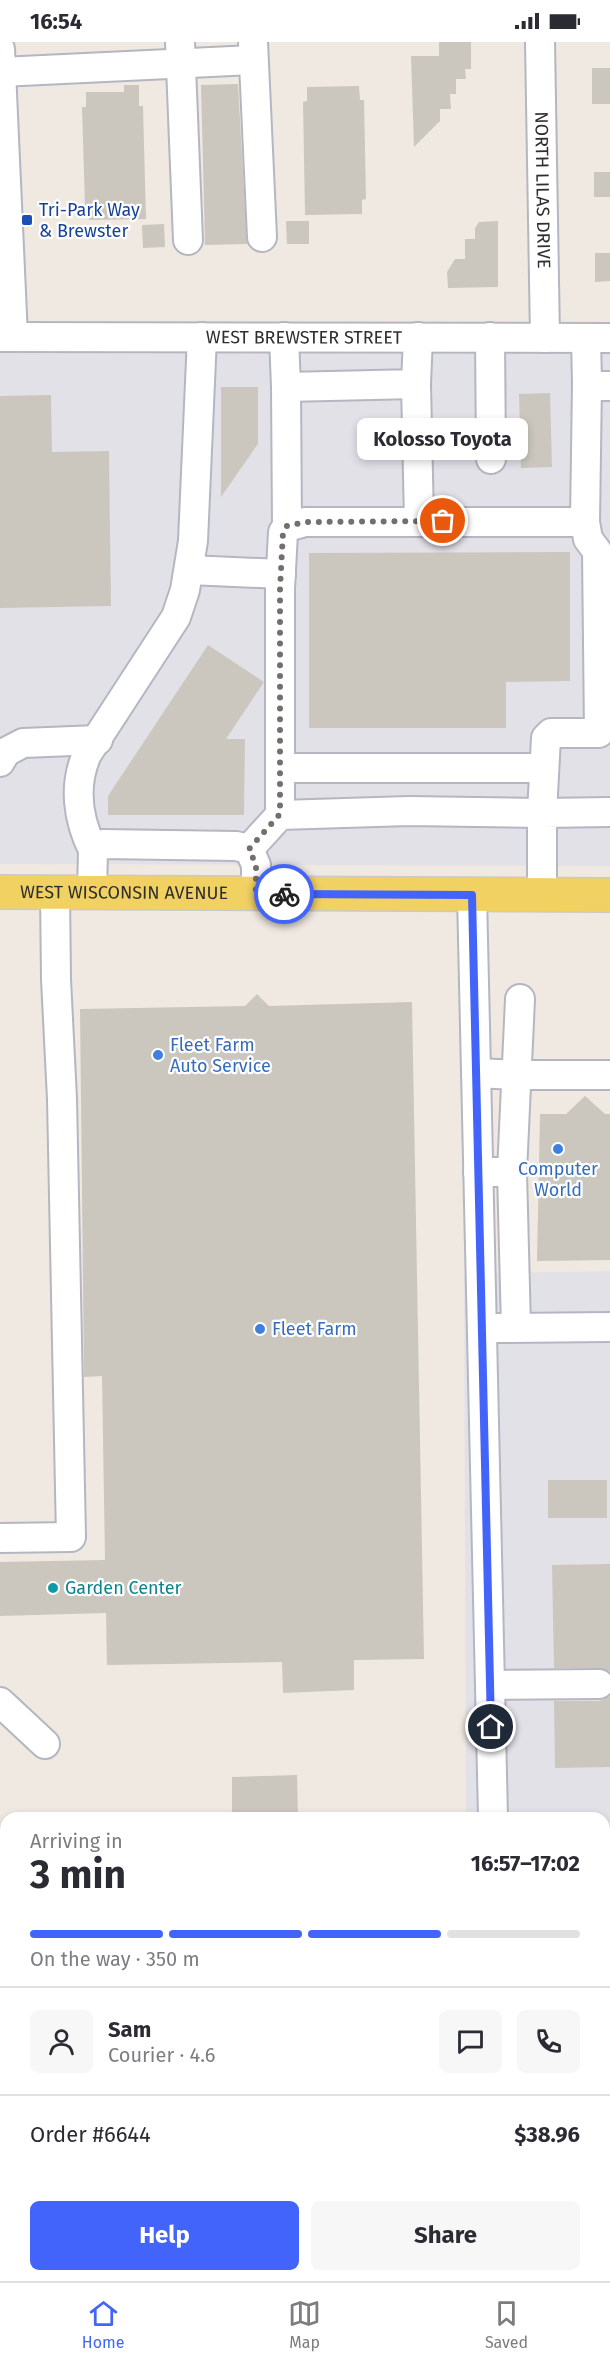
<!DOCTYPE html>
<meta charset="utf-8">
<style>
body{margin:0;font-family:"Fira Sans",sans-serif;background:#f7f7f7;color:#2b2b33;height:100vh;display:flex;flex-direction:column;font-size:22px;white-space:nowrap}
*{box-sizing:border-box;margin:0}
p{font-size:20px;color:#7c7c81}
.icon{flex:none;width:33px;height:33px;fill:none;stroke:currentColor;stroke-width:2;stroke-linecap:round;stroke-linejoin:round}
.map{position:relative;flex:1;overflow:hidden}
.sheet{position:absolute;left:0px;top:1770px;width:610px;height:470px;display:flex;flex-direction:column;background:#fff;border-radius:18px 18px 0 0;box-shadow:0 3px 9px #0003}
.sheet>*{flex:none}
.pin{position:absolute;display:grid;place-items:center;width:51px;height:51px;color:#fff;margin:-26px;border:3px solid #fff;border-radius:50%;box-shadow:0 2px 6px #0007}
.courier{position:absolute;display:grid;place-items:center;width:60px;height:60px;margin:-30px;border:4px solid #4264fb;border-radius:50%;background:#fff;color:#222;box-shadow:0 2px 8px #0007}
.bubble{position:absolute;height:42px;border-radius:9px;background:#fff;box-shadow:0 3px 9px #0003;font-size:20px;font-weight:700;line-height:42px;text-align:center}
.head em{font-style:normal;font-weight:700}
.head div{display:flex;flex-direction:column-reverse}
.head{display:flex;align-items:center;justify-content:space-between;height:102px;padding:0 30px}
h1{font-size:39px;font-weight:700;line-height:45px}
.bar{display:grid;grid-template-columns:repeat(4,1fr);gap:9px 6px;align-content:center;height:72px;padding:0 30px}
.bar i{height:8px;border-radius:4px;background:#e1e1e2}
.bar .active{background:#4264fb}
.bar p{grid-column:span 4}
.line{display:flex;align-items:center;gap:15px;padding:0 30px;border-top:2px solid #e1e1e2}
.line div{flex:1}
.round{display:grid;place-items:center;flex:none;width:63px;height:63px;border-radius:9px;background:#f7f7f7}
.cta{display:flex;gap:12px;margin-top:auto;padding:12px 30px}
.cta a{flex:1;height:69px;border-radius:9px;background:#4264fb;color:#fff;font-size:24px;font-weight:700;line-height:69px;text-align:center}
.cta a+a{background:#f7f7f7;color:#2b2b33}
.status{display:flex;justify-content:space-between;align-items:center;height:42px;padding:0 30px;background:#fff;direction:ltr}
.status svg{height:16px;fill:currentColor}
.tab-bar{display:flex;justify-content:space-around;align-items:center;height:84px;border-top:2px solid #e1e1e2;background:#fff;font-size:16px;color:#7c7c81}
.tab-bar a{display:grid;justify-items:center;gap:3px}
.tab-bar .active{color:#4264fb}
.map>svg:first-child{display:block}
</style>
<div class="status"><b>16:54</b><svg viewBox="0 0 49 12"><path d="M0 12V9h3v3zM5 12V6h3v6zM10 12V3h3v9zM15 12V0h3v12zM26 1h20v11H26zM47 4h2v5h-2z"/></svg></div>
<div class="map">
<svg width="610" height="2239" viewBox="0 0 610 2239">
<rect width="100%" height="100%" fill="#efe9e1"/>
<g fill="#e3e1e8">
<path d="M 0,311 L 610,312 L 610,824 L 0,822 Z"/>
<path d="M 610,1229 L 610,2239 L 190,2239 L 184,2234 L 604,2234 L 604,1776 L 466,1776 L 464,1232 Z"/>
<path d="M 0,1810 L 6,1816 L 6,2057 L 0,2051 Z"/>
<path d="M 0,2153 L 6,2160 L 6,2234 L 79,2234 L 84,2239 L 0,2239 Z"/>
</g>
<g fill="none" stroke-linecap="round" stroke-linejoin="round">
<path stroke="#75cff0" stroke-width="6" d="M 324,2239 L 330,2234"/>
</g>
<g fill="#cbc7bf">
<path d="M 439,0 L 471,0 L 471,27 L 465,27 L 466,37 L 456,37 L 456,52 L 450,52 L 451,67 L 440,67 L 440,79 L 414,105 L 411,14 L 439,14 Z"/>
<rect x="592" y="26" width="18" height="36"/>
<path d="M 238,42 L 247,202 L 205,203 L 201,43 Z"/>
<path d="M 124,43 L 139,43 L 139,64 L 143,64 L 146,177 L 89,178 L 88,164 L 85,164 L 82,65 L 86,65 L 86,50 L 124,50 Z"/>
<path d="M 359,44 L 360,58 L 364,58 L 366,157 L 362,158 L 362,172 L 305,173 L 303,60 L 307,59 L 307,45 Z"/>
<rect x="594" y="130" width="16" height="25"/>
<path d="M 286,179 L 309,179 L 309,202 L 287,202 Z"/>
<path d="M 498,179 L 498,245 L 448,246 L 447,230 L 455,217 L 465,217 L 465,197 L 475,197 L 475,186 L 479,180 Z"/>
<path d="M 164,182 L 165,205 L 143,206 L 142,183 Z"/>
<path d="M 595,211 L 610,211 L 610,239 L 595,240 Z"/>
<path d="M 221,345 L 258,345 L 258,402 L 221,455 Z"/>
<path d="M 550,351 L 552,425 L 521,426 L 519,352 Z"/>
<path d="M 51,353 L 52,410 L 109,409 L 111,564 L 0,566 L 0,354 Z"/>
<path d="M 570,510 L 570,639 L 506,640 L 506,686 L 309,686 L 309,511 Z"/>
<path d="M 208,603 L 264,640 L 226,697 L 245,697 L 244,773 L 108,773 L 108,754 Z"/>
<path d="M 257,952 L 269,964 L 412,960 L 424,1617 L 354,1618 L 354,1648 L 283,1651 L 282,1620 L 107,1623 L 106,1571 L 0,1574 L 0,1520 L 105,1518 L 102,1334 L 84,1335 L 80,967 L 245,964 Z"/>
<path d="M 585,1054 L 605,1072 L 610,1072 L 610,1218 L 537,1219 L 540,1072 L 566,1072 Z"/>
<rect x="548" y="1438" width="59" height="38"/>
<path d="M 610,1522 L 610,1630 L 599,1626 L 554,1626 L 552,1523 Z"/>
<path d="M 610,1654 L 610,1725 L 555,1726 L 554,1659 L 599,1659 Z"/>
<path d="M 297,1733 L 298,1776 L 232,1776 L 232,1735 Z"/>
</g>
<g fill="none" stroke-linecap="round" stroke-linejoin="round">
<defs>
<g id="minor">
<path d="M 180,0 L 188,198"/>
<path d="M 253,0 L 262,195"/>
<path id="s1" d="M 540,0 L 545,296"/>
<path d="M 0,7 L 13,295"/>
<path d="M 0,30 L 253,18"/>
<path id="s2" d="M 0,295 L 610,296"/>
<path d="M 284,295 L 286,345 L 416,342 L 418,295"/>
<path d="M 490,295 L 491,417"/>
<path d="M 586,296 L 587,341 L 594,344 L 610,344"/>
<path d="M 416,342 L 419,479"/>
<path d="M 286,345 L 287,485"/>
<path d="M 585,480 L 587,341"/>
<path d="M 189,528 L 281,532"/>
<path d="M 0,720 L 6,710 L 23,701 L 98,698"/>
<path d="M 280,726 L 543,726"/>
<path d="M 249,807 L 280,773 L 280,547 L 283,490 L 287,485 L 305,480 L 585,480 L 588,497 L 597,509 L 599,691 L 551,691 L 546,696 L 542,771 L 409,769 L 280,773"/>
<path d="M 93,808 C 78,778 73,744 87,712 L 176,575 L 185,548 L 193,499 L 202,295"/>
<path d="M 92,850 L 93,808 L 96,803 L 103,802 L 236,804 L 249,807 L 256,823 L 256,852"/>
<path d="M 472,853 L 493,1776"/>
<path d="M 542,853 L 542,771 L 610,770"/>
<path d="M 476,1031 L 518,1033 L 610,1033"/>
<path d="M 478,1130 L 512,1130 L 520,957"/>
<path d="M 512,1130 L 516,1285"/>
<path d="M 498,1286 L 610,1285"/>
<path d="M 0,1496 L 71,1495 L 62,1057 L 56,937 L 55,850"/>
<path d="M 490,1643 L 599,1642"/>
<path d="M 0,1660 L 45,1702"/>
<path d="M 604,1825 L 610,1817"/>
<path d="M 604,1933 L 610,1939"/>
<path d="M 604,2057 L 610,2052"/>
<path d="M 413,2239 L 419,2234"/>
</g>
<g id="major">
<path id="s3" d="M 0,850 L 610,853"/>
</g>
</defs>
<use href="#minor" stroke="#b4b7c1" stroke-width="32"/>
<use href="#major" stroke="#c9c9c9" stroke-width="36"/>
<use href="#minor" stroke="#fff" stroke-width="28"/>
<use href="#major" stroke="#f2d163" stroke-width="33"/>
<defs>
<g id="rail">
<path d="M 0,2102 L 6,2108"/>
<path d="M 132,2234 L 138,2239"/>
</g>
</defs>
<use href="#rail" stroke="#a3a6b8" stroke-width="7"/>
<use href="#rail" stroke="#fff" stroke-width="4.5" stroke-dasharray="14" stroke-linecap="butt"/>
</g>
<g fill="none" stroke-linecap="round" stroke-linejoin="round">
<path stroke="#726f6d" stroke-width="6" stroke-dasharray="0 10.8" d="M 284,852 L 256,852 L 256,823 L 249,807 L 280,772 L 280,547 L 283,490 L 287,484 L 305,480 L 443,479"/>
<path stroke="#4264fb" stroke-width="8" d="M 284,852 L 472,853 L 491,1685"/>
</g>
<rect fill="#1a4fb4" stroke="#fff" stroke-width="2" x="21" y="172" width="12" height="12" rx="3"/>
<g fill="#3f7fe0" stroke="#fff" stroke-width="2">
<circle cx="158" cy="1013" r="6"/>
<circle cx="558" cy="1107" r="6"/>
<circle cx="260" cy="1287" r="6"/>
</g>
<circle fill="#0f9aa8" stroke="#fff" stroke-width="2" cx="53" cy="1546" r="6"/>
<g text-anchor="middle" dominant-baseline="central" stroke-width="4.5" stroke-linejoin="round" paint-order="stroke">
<g font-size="18" fill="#2e2e2e" stroke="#fff">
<text stroke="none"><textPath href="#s1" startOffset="148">NORTH LILAS DRIVE</textPath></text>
<text stroke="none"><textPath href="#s2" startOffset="304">WEST BREWSTER STREET</textPath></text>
<text stroke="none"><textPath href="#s3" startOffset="124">WEST WISCONSIN AVENUE</textPath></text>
</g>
<g font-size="18" fill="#164399" stroke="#fff" text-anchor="start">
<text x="39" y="168">Tri-Park Way<tspan x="39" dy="21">&amp; Brewster</tspan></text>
</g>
<g font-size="18" fill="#366cbe" stroke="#fff" text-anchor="start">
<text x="170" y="1003">Fleet Farm<tspan x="170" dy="21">Auto Service</tspan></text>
<text x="558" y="1127" text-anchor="middle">Computer<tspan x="558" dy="21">World</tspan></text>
<text x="272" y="1287">Fleet Farm</text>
</g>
<g font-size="18" fill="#0d838f" stroke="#fff" text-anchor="start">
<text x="65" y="1546">Garden Center</text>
</g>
</g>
</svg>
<div class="pin" style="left:443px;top:479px;background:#ea580c"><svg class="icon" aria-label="bag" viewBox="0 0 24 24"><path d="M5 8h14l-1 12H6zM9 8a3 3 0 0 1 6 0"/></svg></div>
<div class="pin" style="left:491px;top:1685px;background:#1f2937"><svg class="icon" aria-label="home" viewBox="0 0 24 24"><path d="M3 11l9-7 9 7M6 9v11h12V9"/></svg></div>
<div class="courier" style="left:284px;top:852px"><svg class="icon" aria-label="bike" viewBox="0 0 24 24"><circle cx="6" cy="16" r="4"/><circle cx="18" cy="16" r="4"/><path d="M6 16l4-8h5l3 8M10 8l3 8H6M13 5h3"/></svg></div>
<div class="bubble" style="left:357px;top:376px;width:171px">Kolosso Toyota</div>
<section class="sheet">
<div class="head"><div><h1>3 min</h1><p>Arriving in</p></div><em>16:57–17:02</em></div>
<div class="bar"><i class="active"></i><i class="active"></i><i class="active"></i><i></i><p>On the way · 350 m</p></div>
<div class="line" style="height:108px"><a class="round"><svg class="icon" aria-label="person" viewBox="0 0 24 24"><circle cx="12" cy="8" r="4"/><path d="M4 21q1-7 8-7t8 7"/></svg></a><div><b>Sam</b><p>Courier · 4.6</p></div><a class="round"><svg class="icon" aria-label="chat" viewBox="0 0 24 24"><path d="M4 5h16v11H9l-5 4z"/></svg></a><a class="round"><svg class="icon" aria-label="phone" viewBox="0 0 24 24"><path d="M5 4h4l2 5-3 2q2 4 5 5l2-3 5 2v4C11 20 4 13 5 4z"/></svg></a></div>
<div class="line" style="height:78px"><div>Order #6644</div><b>$38.96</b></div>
<div class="cta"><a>Help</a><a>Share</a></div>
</section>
</div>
<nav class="tab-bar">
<a class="active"><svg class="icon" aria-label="home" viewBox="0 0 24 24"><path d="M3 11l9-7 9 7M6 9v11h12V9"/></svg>Home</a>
<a><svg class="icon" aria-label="map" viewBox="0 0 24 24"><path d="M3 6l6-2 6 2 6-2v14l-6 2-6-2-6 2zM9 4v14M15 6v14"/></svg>Map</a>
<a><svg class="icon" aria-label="saved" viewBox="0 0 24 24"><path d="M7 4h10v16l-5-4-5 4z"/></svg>Saved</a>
</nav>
